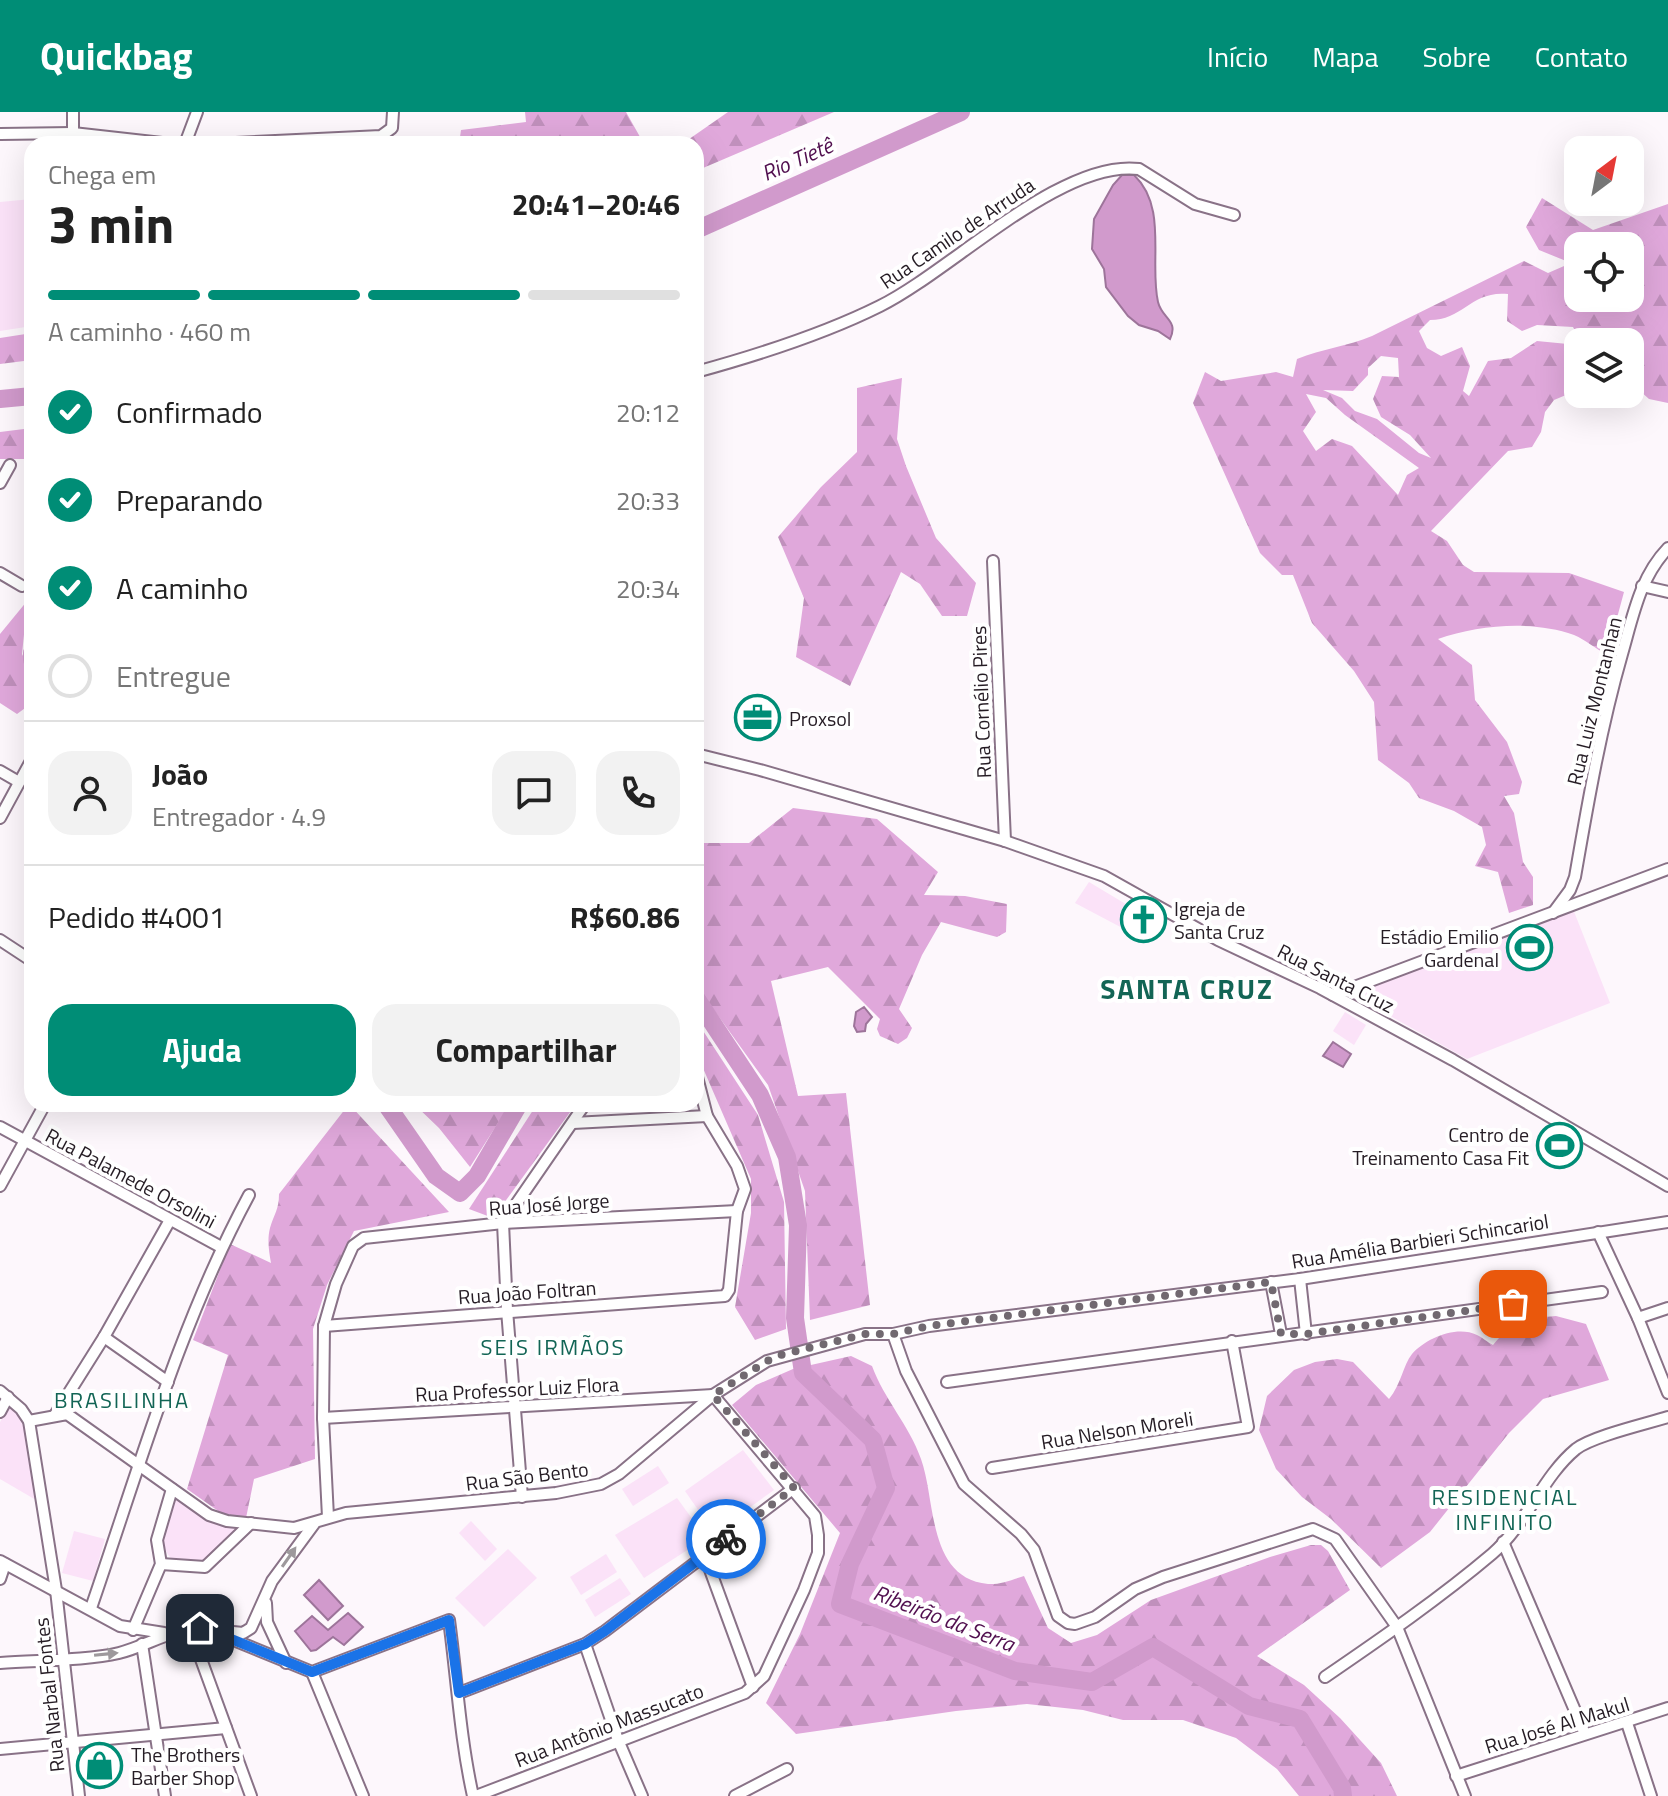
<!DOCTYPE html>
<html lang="pt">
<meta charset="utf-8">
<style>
body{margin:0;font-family:"Titillium Web",sans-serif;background:#f2f2f2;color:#222;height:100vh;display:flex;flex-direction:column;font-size:30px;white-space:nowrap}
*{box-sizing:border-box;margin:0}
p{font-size:26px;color:#767676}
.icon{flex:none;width:44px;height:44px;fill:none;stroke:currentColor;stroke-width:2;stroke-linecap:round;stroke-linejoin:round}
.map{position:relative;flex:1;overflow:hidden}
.drawer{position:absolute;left:24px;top:24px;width:680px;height:976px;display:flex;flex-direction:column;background:#fff;border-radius:24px;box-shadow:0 8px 32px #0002}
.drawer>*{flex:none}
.needle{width:52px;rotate:32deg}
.fabs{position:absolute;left:1564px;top:24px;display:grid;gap:16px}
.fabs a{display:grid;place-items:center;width:80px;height:80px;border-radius:16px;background:#fff;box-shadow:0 8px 32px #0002;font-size:40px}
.pin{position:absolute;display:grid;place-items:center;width:68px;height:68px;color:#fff;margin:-34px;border-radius:16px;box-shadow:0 4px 12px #0006}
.courier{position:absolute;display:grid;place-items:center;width:80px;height:80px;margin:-40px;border:6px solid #1a73e8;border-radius:50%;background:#fff;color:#222;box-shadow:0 2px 10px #0007}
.summary em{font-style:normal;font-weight:700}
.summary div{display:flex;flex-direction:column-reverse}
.summary{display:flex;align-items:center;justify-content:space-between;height:136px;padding:0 24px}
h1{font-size:52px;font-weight:700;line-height:60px}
.bar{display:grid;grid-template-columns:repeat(4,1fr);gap:12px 8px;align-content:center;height:96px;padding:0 24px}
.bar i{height:10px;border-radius:6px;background:#e0e0e0}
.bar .on{background:#008d76}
.bar p{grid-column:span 4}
.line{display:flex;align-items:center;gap:20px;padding:0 24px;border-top:2px solid #e0e0e0}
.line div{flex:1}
.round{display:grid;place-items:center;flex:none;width:84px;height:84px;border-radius:24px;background:#f2f2f2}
ol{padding:0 24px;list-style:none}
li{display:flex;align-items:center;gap:24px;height:88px}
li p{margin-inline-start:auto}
li .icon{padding:8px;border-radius:50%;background:#008d76;color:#fff;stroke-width:4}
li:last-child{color:#767676}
li i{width:44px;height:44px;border:4px solid #e0e0e0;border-radius:50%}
.button{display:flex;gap:16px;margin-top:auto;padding:16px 24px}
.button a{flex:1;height:92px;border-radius:24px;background:#008d76;color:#fff;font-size:32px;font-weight:700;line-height:92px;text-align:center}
.button a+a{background:#f2f2f2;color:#222}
header{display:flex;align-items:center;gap:48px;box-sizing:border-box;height:112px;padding:0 40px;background:#008d76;color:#fff}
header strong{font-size:38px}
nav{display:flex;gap:44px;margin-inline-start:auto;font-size:28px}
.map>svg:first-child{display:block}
</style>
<header>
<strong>Quickbag</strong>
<nav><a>Início</a><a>Mapa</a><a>Sobre</a><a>Contato</a></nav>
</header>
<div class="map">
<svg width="1668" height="1684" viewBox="0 0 1668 1684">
<defs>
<pattern id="forest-firs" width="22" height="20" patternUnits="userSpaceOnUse" patternTransform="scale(2)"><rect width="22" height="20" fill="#e0a8db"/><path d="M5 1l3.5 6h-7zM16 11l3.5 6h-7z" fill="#c090bc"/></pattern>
</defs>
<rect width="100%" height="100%" fill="#fdf7fc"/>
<g fill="#fbe2f8">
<path d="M 32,87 L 32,214 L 0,219 L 0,90 Z"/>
<path d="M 1089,770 L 1124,791 L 1161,808 L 1153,828 L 1145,828 L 1075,791 Z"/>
<path d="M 1573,797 L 1610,891 L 1467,947 L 1367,891 L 1365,881 L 1370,875 Z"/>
<path d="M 1345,900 L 1366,913 L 1354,933 L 1333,919 Z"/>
<path d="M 10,1294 C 32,1313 32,1360 36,1388 L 0,1367 L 0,1310 Z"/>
<path d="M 743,1338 L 774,1378 L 714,1421 L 685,1379 Z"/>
<path d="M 658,1354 L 669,1371 L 633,1394 L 622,1377 Z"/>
<path d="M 677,1386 L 706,1426 L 644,1466 L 615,1423 Z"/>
<path d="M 175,1387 L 180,1387 L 207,1406 L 234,1415 L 236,1419 L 203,1450 C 153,1461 160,1417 175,1387 Z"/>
<path d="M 471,1409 L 497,1437 L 485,1449 L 459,1421 Z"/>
<path d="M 74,1419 L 105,1427 L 93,1469 L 62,1461 Z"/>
<path d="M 508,1437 L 537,1466 L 484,1515 L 455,1486 Z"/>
<path d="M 606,1442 L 617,1460 L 581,1483 L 570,1465 Z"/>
<path d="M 620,1466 L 631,1482 L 595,1505 L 585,1488 Z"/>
</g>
<g fill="url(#forest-firs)" fill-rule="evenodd">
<path d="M 525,0 L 626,0 L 644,32 L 459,32 L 461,18 L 526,10 Z"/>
<path d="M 728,0 L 834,0 L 696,59 L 696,32 L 682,32 Z"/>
<path d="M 1542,86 L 1593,118 L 1668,92 L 1668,291 L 1649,287 L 1630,270 L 1630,230 L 1581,230 L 1573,215 L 1537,213 L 1522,219 L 1507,209 L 1508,182 C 1472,178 1463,208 1430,208 L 1419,219 L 1427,236 L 1441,244 L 1462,235 L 1470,254 L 1463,279 L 1469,284 L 1488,249 L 1511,246 L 1537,229 L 1578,233 L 1578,278 L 1554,288 L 1545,300 L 1541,320 L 1532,335 L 1508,339 L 1431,419 L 1447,429 L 1463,453 L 1474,460 L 1569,461 L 1624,480 L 1607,543 C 1596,537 1586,528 1574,523 C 1532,508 1479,513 1438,527 L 1472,553 L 1475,588 L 1507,630 L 1522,670 L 1519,682 L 1504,684 L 1514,701 L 1523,750 L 1533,765 L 1533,793 L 1509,801 L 1498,760 L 1475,754 L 1486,733 L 1482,715 L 1454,699 L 1419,686 L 1409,671 L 1378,648 L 1374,590 L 1354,559 L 1312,511 L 1293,463 L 1282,463 L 1260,441 L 1193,291 L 1205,260 L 1221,269 L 1276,260 L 1293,265 L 1297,247 C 1322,237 1348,234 1372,224 L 1524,149 L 1548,161 L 1571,151 L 1539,138 L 1526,115 ZM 1578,134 L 1630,134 L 1630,186 L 1578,186 ZM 1381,244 L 1398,246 L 1399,265 L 1382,264 L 1373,287 L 1381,305 L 1410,323 L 1431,346 L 1419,341 L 1377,307 L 1355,299 L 1342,286 L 1323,278 L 1353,279 L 1368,263 L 1368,256 ZM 1306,282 L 1326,286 L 1345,303 L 1419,356 L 1407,363 L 1398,383 L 1352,334 L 1332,327 L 1316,339 L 1303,319 L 1316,300 Z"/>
<path d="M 32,221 L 32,248 L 0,252 L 0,226 Z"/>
<path d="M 902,266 L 897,327 L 906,354 L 936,426 L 976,471 L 967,504 L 942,504 L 920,472 L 901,460 L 850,574 L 796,545 L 804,486 L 778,425 L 821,375 L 857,340 L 857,276 Z"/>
<path d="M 32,316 L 32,347 L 0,347 L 0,320 Z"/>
<path d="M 32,483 L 32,507 L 25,513 L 22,542 L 32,562 L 32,591 L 17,602 L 0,591 L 0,522 Z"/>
<path d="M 793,696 L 877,707 L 938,760 L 924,783 L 965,784 L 1007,792 L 1006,820 L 997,825 L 941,810 L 922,843 L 899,897 L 912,916 L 907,926 L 898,932 L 880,924 L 877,917 L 880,907 L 828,855 L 771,869 L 798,984 L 846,981 L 870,1193 L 810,1208 L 805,1079 L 768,973 L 696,873 L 696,704 L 700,704 L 700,731 L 749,731 Z"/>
<path d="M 696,908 L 758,1003 L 784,1090 L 786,1217 L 755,1228 L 735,1195 L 751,1101 L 751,1067 L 696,940 Z"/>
<path d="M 349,992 L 449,1100 L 354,1119 L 327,1173 L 313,1217 L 315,1347 L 254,1367 L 246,1406 L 221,1401 L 187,1377 L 228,1243 L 193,1228 L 230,1132 L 271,1151 C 269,1139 267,1128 270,1116 C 274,1102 279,1098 279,1082 Z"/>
<path d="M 414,992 L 510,992 L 470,1055 L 439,1016 Z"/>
<path d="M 537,992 L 576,992 L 493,1106 L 469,1097 Z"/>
<path d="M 1556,1204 L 1586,1212 L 1609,1268 L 1543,1287 L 1509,1321 L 1430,1420 L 1381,1456 L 1331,1407 L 1302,1385 L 1276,1357 L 1259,1318 L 1267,1284 L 1294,1258 L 1315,1250 L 1337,1247 L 1353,1250 L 1389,1287 C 1401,1273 1403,1253 1412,1242 C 1426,1226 1457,1213 1477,1223 C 1482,1225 1487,1230 1493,1233 C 1516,1206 1520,1207 1556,1204 Z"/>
<path d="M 851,1244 L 872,1254 C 884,1287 909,1313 921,1347 C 936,1388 927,1466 988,1472 C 999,1473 1014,1467 1024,1464 L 1048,1516 L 1071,1531 L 1097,1523 L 1151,1488 L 1270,1445 L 1311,1433 L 1321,1433 L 1328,1439 L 1350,1478 L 1257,1544 L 1304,1573 L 1340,1606 L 1381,1651 L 1397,1684 L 1299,1684 L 1277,1657 L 1236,1626 L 1183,1608 L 1123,1608 L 1083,1598 L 1027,1592 L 956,1599 L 796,1622 L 766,1591 L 800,1522 L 840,1421 L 732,1293 L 756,1273 L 793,1257 Z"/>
</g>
<g fill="#d19acc" stroke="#9d749a" stroke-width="2">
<path d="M 1122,63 L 1134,63 C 1168,95 1149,150 1158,190 C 1162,207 1179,208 1170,227 L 1158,219 L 1139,213 L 1128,204 L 1106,175 L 1104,157 L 1092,137 L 1094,107 L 1113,73 Z"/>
<path d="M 864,895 L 872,905 L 866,912 L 865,919 L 857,920 L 854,914 L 856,900 Z"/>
<path d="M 1333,930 L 1351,942 L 1343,955 L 1323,944 Z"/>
<path d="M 319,1468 L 343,1494 L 328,1508 L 304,1483 Z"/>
<path d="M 348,1501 L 363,1515 L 344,1533 L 333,1525 L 316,1538 L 311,1539 L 295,1519 L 312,1504 L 328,1518 Z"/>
</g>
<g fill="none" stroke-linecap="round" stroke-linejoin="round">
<g stroke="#d19acc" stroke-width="18">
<path d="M 696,118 L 961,0"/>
<path d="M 0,287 L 32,284"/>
<path d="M 32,541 L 32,548"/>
<path d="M 696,886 L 760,983 L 787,1045 L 798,1113 L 795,1206 L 803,1261 L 873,1328 L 886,1376 L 850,1452 L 840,1492 L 1015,1559 L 1092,1570 L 1153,1535 L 1249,1594 L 1300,1607 L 1342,1676 L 1343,1684"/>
<path d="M 386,992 L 436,1064 L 460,1081 L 477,1064 L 519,992"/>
</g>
<defs>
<g id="minor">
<path d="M 73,21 L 73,0"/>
<path d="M 0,22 L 73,21 L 171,32"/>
<path d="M 185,32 L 197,0"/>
<path d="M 215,32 L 381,24 L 392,16 L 393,0"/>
<path d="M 696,260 C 758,243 822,223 880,194 C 951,159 1061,47 1139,57 L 1195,92 L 1234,103"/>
<path d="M 0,371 L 10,353"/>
<path d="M 993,449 L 1005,729"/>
<path d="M 0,461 L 22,474"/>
<path d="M 1642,474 L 1668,480"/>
<path d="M 696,642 L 760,658 L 1005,729 L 1104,764 L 1218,828 L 1320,876 L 1453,948 L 1668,1074"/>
<path d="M 0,659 L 19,670"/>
<path d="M 0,706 L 32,647"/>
<path d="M 1553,801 L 1570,778 L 1575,765 C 1588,690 1601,615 1622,542 C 1633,504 1640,465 1668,436"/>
<path d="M 0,828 L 32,849"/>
<path d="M 1333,883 L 1668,757"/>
<path d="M 573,1011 L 707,1004"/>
<path d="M 0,1015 L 221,1135"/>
<path d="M 0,1074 L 45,992"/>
<path d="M 503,1111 L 507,1198 L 522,1385"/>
<path d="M 503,1111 L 585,992"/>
<path d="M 1598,1120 L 1638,1206 L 1668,1281"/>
<path d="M 1300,1167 L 1306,1222"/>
<path d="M 1271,1170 L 1281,1222"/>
<path d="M 1638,1206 L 1668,1196"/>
<path d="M 324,1214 L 725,1184 L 729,1178 L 737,1099 L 745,1077 L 737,1054 L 707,1004 L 696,961"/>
<path d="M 893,1222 L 906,1259 L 964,1372 L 1021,1422 L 1034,1438 L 1058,1504 L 1068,1511 L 1075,1512 L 1095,1505 L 1135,1477 L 1163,1465 L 1313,1417 L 1335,1427 L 1397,1515 L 1465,1684"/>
<path d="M 104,1225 L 168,1270"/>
<path d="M 947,1270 L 1602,1180"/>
<path d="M 0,1279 L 21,1297 L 29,1309 L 56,1478 L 79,1684"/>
<path d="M 0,1300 L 8,1285"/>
<path d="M 55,1303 L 104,1225 L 170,1108"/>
<path d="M 323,1306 L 713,1283"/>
<path d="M 29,1309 L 67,1302 L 209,1403 L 227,1409 L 294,1416 L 346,1401 L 556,1381 L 601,1372 L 619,1362 L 713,1283 L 767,1249 L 865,1222 L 893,1222 L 929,1214 L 1300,1167 L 1668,1110"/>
<path d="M 992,1356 L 1248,1315 L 1232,1229"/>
<path d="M 328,1405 L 323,1306 L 324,1214 L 336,1172 L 353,1134 L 364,1126 L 503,1111 L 737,1099"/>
<path d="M 1503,1430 L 1585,1622"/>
<path d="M 705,1444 L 753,1575"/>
<path d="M 0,1449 L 120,1514 L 164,1521"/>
<path d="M 161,1452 L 205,1455 L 251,1411"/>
<path d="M 0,1467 L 5,1452"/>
<path d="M 266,1491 L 267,1510 L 286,1551"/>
<path d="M 91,1496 C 139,1357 179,1213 249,1083"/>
<path d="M 190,1517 L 251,1684"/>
<path d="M 133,1518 L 161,1452 L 157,1428 L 172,1377"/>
<path d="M 223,1519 L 243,1521 L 251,1516 L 272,1469 L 314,1412"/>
<path d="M 142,1532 L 165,1684"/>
<path d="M 585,1532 L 618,1628 L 642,1684"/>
<path d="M 0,1551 C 36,1548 85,1549 119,1541 C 151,1533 175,1513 209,1518 L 312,1560 L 449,1508 C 457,1567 460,1626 473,1684"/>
<path d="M 312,1560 L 363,1684"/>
<path d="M 1325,1565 C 1382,1526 1440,1486 1492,1442 C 1527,1412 1542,1365 1576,1337 C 1593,1324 1646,1312 1668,1305"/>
<path d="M 459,1581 L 585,1532 L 605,1519 L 794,1376"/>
<path d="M 1627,1611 L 1651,1684"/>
<path d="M 0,1637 L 226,1616"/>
<path d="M 1456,1664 L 1668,1596"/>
<path d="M 476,1684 L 745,1581 L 764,1564 L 804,1478 L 818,1441 L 818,1423 L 815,1404 L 713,1283"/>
<path d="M 735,1684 L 787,1657"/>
</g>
</defs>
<use href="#minor" stroke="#897287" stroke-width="14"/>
<use href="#minor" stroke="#fff" stroke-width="10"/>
</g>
<defs><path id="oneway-solid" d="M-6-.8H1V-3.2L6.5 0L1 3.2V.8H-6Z" transform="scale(2)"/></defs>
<g fill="#9d999c">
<use href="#oneway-solid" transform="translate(289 1445) rotate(-55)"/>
<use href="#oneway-solid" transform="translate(106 1542) rotate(-6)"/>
</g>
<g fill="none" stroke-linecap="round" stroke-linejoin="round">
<path stroke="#716970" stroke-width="8" stroke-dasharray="0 14.4" d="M 726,1427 L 794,1376 L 713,1283 L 767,1249 L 781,1243 L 865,1222 L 893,1222 L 929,1214 L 1271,1170 L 1281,1222 L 1306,1222 L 1513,1192"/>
<path stroke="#1a73e8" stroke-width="10" d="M 200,1516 L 209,1518 L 312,1560 L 449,1508 L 459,1581 L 585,1532 L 605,1519 L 726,1427"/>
</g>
<defs>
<symbol id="office-ring" viewBox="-11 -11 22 22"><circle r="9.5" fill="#fff" stroke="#008d76" stroke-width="1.5"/><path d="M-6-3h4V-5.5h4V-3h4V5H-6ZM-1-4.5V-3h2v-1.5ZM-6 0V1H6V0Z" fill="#008d76"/></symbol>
<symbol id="church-ring" viewBox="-11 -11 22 22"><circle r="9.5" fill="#fff" stroke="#008d76" stroke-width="1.5"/><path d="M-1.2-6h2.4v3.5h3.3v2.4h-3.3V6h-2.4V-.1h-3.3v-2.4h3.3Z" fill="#008d76"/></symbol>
<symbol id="stadium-ring" viewBox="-11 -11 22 22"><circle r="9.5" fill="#fff" stroke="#008d76" stroke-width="1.5"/><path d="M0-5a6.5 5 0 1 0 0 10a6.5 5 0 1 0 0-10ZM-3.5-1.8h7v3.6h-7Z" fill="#008d76"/></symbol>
<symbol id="shop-ring" viewBox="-11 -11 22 22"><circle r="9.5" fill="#fff" stroke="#008d76" stroke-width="1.5"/><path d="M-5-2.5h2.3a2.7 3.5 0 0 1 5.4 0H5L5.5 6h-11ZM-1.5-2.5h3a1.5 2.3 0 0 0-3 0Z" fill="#008d76"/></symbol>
</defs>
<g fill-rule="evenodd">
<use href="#office-ring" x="732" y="580" width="51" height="51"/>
<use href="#church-ring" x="1118" y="782" width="51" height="51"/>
<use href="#stadium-ring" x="1504" y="810" width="51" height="51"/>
<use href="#stadium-ring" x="1534" y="1008" width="51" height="51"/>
<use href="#shop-ring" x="74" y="1628" width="51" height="51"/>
</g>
<g text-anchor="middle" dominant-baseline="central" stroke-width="8" stroke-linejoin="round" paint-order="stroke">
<g font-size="20" fill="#251c24" stroke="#fff">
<text transform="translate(957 121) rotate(-34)">Rua Camilo de Arruda</text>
<text transform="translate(1594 589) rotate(-76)">Rua Luiz Montanhan</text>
<text transform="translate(981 590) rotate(-92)">Rua Cornélio Pires</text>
<text transform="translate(1336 866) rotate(27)">Rua Santa Cruz</text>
<text transform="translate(131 1066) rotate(28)">Rua Palamede Orsolini</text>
<text transform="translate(549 1092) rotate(-4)">Rua José Jorge</text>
<text transform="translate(1420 1129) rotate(-9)">Rua Amélia Barbieri Schincariol</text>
<text transform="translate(527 1180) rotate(-4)">Rua João Foltran</text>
<text transform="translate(517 1277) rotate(-3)">Rua Professor Luiz Flora</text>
<text transform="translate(1117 1318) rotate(-9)">Rua Nelson Moreli</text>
<text transform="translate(527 1364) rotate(-7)">Rua São Bento</text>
<text transform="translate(49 1583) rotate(-96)">Rua Narbal Fontes</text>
<text transform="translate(609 1613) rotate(-21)">Rua Antônio Massucato</text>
<text transform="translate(1557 1613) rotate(-17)">Rua José Al Makul</text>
</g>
<g font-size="20" fill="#251c24" stroke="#fff" text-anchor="start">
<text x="789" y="606">Proxsol</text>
<text x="1174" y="796">Igreja de<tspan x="1174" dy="23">Santa Cruz</tspan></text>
<text x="1499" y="824" text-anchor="end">Estádio Emilio<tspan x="1499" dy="23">Gardenal</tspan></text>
<text x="1529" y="1022" text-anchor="end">Centro de<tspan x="1529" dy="23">Treinamento Casa Fit</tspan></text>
<text x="131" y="1642">The Brothers<tspan x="131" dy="23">Barber Shop</tspan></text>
</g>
<g font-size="22" font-style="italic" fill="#510f4f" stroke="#fff">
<text transform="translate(797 47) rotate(-24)">Rio Tietê</text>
<text transform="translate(944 1506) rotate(21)">Ribeirão da Serra</text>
</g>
<g font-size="22" letter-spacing="2" fill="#126555" stroke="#fff">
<text x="553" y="1235">SEIS IRMÃOS</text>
<text x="122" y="1288">BRASILINHA</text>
<text x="1505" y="1385">RESIDENCIAL<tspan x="1505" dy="25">INFINITO</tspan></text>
</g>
<g font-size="28" font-weight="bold" letter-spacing="2" fill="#126555" stroke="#fff">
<text x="1187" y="876">SANTA CRUZ</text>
</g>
</g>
</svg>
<div class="fabs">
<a><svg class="needle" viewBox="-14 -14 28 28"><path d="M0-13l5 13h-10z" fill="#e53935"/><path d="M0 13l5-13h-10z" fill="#767676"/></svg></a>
<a><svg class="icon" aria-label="locate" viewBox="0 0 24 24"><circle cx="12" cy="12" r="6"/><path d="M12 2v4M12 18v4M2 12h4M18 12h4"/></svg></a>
<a><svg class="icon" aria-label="layers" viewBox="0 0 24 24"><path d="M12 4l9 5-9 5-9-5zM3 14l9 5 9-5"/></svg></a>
</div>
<div class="pin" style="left:1513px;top:1192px;background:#ea580c"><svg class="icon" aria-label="bag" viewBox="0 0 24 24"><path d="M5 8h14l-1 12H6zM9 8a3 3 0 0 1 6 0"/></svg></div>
<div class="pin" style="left:200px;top:1516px;background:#1f2937"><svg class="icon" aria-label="home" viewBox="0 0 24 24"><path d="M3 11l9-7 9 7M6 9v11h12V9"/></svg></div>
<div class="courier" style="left:726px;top:1427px"><svg class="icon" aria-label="bike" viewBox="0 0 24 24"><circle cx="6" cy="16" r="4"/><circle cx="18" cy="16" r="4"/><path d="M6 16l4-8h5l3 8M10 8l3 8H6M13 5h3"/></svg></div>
<section class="drawer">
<div class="summary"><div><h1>3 min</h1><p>Chega em</p></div><em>20:41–20:46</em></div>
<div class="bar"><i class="on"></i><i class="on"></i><i class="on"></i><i></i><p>A caminho · 460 m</p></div>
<ol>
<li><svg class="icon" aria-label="check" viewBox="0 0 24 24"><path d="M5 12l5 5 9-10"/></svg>Confirmado<p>20:12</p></li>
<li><svg class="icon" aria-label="check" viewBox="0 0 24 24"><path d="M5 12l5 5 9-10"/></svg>Preparando<p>20:33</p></li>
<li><svg class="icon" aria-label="check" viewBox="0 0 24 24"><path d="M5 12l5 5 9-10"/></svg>A caminho<p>20:34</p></li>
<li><i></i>Entregue</li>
</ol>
<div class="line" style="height:144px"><a class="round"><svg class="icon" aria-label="person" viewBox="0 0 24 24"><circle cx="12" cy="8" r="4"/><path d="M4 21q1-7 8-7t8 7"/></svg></a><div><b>João</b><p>Entregador · 4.9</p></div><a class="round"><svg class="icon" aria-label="chat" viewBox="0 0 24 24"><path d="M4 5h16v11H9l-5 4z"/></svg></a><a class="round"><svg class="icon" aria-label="phone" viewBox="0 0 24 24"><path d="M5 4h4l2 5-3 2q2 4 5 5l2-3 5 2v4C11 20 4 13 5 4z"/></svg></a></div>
<div class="line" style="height:104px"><div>Pedido #4001</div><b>R$60.86</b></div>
<div class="button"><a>Ajuda</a><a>Compartilhar</a></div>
</section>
</div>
